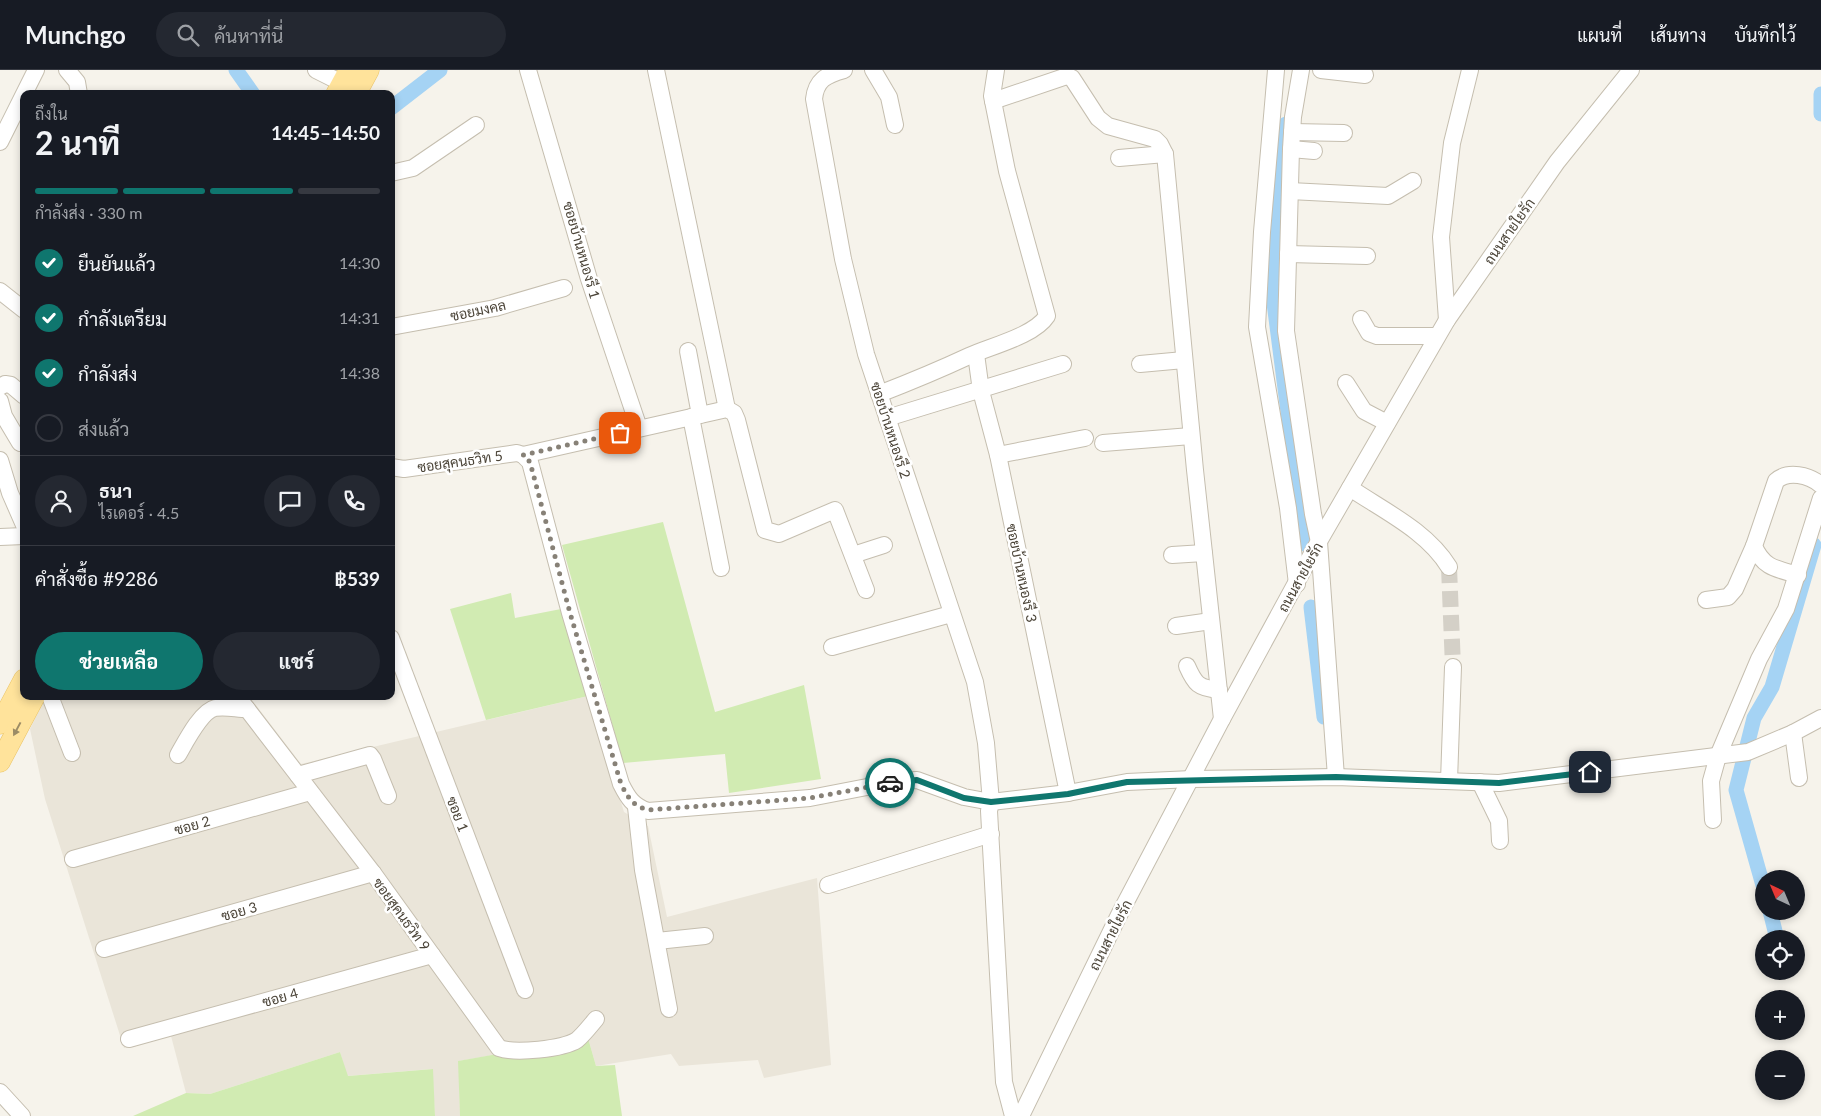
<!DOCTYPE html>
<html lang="th">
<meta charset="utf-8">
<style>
body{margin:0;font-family:Lato,Sarabun,sans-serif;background:#242831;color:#f1f3f6;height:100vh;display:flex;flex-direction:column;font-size:19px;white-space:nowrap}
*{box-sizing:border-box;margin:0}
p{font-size:16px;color:#9ea1a6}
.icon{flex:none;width:28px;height:28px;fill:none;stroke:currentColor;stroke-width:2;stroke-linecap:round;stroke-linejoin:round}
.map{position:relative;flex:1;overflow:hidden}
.panel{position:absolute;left:20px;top:20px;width:375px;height:610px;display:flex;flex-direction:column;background:#171b24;border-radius:10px;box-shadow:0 2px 8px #0003}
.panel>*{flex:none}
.needle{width:32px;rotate:316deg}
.tools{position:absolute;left:1755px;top:800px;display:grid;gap:10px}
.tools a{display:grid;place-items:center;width:50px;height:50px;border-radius:50%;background:#171b24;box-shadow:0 2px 8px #0003;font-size:25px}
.pin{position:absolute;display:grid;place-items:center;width:42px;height:42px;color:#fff;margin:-21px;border-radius:10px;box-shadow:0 2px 8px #0006}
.courier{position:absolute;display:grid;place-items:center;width:50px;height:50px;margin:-25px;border:4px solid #0f766e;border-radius:50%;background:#fff;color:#222;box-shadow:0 1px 6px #0007}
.headline em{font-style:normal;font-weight:700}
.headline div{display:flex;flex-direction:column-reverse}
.headline{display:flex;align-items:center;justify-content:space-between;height:85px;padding:0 15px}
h1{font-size:32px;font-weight:700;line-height:38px}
.bar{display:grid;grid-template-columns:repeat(4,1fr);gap:8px 5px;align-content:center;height:60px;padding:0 15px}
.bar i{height:6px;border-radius:4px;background:#363941}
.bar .current{background:#0f766e}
.bar p{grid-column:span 4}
.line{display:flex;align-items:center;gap:12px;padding:0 15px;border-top:1px solid #363941}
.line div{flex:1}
.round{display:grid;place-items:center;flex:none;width:52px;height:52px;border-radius:26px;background:#242831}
ol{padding:0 15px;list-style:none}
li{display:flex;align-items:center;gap:15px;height:55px}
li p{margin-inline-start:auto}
li .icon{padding:5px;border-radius:50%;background:#0f766e;color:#fff;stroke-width:4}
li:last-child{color:#9ea1a6}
li i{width:28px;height:28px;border:2px solid #363941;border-radius:50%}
.cta{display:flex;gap:10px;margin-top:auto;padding:10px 15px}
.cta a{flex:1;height:58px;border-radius:30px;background:#0f766e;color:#fff;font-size:20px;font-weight:700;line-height:58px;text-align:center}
.cta a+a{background:#242831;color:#f1f3f6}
header{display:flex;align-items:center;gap:30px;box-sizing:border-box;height:70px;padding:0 25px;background:#171b24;border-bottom:1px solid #363941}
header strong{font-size:24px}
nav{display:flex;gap:28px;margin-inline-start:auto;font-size:18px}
.search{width:350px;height:45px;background:#242831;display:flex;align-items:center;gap:12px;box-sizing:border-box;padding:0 18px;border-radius:28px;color:#9ea1a6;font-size:19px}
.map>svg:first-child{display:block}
</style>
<header>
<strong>Munchgo</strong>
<div class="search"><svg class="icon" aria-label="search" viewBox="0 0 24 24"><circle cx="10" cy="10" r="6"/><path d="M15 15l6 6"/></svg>ค้นหาที่นี่</div>
<nav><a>แผนที่</a><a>เส้นทาง</a><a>บันทึกไว้</a></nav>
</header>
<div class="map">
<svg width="1821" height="1046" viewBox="0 0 1821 1046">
<rect width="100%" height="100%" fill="#f6f3eb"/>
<path fill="#eae5d9" d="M 46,626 L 249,626 L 301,694 L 588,626 L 624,742 L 648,756 L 667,847 L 817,808 L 831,995 L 764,1008 L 758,990 L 679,996 L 671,984 L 596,996 L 588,968 L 459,991 L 460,1046 L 435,1046 L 432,999 L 347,1006 L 340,982 L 210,1024 L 186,1023 L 171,966 L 124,978 L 45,729 L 30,659 Z"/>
<g fill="#d1ebb2">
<path d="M 663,452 L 715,642 L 804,615 L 821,709 L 729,723 L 725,684 L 623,693 L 562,475 Z"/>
<path d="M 511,523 L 515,548 L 561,539 L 588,626 L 486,650 L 450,539 Z"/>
<path d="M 588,968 L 596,996 L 615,995 L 622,1046 L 460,1046 L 458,991 Z"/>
<path d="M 340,982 L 348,1006 L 433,999 L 435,1046 L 133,1046 L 186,1023 L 210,1024 Z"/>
</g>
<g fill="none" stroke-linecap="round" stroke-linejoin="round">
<g stroke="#a5d3f4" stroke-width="15">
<path d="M 236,0 L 253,24"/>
<path d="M 1821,24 L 1821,44"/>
<path d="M 391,38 L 440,0"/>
<path d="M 1286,54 L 1275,148 L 1274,233 L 1305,474"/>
<path d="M 1311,537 L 1324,647"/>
<path d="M 1764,819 L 1736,720 L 1754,648 L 1772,617 L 1814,475"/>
<path d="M 1770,841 L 1777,869"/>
</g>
<path stroke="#d4d0c7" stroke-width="16" stroke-dasharray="16 8" stroke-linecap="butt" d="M 1449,497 L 1453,597"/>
<defs>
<g id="minor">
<path d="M 67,0 L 77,12 L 79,24"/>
<path d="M 316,0 L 342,13"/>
<path d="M 528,0 L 589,209 L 639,358"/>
<path d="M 656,0 L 727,339"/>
<path d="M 844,0 C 826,5 816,10 814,29 L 843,189 L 866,284 L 975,612 L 986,673 L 991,732 L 989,741 L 1004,1012 L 1013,1046"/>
<path d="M 873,0 L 889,27 L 895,55"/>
<path d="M 1276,0 L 1262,162 L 1257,257 L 1288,438 L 1297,514"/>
<path d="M 1301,0 L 1293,47 L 1291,79 L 1286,261 L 1313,444 L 1319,472 L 1336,707"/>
<path d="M 1321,0 L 1365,5"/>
<path d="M 993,31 L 1067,6 L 1072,8 L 1098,48 L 1108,56 L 1155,69 L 1160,74 L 1165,84 L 1195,400 L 1222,649"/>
<path d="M 1292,62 L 1344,63"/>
<path d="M 0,72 L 36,0"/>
<path d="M 1291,79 L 1314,81"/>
<path d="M 1119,88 L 1165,84"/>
<path d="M 391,103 L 413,98 L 476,55"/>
<path d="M 1290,121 L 1388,126 L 1413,111"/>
<path d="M 1288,184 L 1367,186"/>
<path d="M 0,221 L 24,240"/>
<path d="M 1361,249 L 1369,263 L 1377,266 L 1437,266"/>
<path d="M 1447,250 L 1441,167 L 1452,73 L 1470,0"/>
<path d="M 391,257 L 495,238 L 564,218"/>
<path d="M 688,281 L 700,345"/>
<path d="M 976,284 L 981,321 L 998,385 L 1068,723"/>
<path d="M 1140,294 L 1184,290"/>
<path d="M 1346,313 L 1364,341 L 1387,353"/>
<path d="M 0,317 L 5,314 L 11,315 L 24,326"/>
<path d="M 879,324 C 910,312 939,300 969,286 C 991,276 1034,266 1047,246 L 1007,101 L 992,26 L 996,0"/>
<path d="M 0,331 L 4,346 L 20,373"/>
<path d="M 691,347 L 721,498"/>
<path d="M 887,348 L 1063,294"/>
<path d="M 1103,373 L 1191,366"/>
<path d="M 523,385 L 727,339 L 734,343 L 737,350 L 765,460 L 779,464 L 835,440 L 866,520"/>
<path d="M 998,385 L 1085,368"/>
<path d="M 0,390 L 10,423 L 24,455"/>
<path d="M 391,397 L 404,399 L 517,383 L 523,385 L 530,392 L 570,543 L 621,714 C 628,728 633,736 648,741 L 810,728 L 898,711 L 917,710 L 964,727 L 991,732 L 1068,723 L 1127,712 L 1192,709 L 1336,707 L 1499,713 L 1748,682 L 1793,663 L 1821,648"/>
<path d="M 1350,418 C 1384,441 1427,461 1449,497"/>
<path d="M 0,467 L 24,466"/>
<path d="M 853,485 L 884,475"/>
<path d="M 1172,485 L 1204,483"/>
<path d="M 1798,505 C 1777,499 1763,498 1754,476 L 1776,411 C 1788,400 1809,405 1821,415"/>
<path d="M 1706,530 L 1728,527 L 1735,519 L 1754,476"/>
<path d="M 1176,556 L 1211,551"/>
<path d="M 391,568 L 525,920"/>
<path d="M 832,577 L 951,544"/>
<path d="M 1187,596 C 1195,614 1198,618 1219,620"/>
<path d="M 50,626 L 72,683"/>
<path d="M 237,626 L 373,803 L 499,978 C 515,984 563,979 577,970 C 584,964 590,956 596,949"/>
<path d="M 1793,663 L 1799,708"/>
<path d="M 178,685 C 185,673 201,641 215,638 C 225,636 237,639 247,639"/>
<path d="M 298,705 L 370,685 L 373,689 L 388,726"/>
<path d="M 1449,711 L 1453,597"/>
<path d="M 1480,712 L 1499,751 L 1500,771"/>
<path d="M 636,737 L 643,800 L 669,939"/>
<path d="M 1713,750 L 1711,711 L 1718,686 L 1759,589 L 1786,539 L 1821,428"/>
<path d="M 73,789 L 310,722"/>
<path d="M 828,815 L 991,764"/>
<path d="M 657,871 L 705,866"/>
<path d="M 104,879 L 373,803"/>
<path d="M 129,969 L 432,885"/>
<path d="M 0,1022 L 22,1046"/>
<path d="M 1021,1046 L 1119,845 L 1222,649 L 1314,480 L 1447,250 L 1557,92 L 1631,0"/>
</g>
<g id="major">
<path d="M 336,24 L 349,0"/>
<path d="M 356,24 L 369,0"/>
<path d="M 0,654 L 24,609"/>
<path d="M 0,692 L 35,626"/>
</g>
</defs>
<use href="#minor" stroke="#c5beaf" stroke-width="18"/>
<use href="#major" stroke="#eac365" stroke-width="21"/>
<use href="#minor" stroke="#fff" stroke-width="16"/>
<use href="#major" stroke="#ffe39b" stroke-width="20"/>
</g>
<defs><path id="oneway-solid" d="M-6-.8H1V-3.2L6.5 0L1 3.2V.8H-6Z" transform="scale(1.25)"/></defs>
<use fill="#9c8c65" href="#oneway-solid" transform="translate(17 659) rotate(118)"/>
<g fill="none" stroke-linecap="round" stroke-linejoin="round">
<path stroke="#878177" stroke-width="5" stroke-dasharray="0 9" d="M 620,363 L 523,385 L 530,392 L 570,543 L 621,714 C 628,728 633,736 648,740 L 810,728 L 890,713"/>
<path stroke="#0f766e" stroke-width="6" d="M 890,713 L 917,710 L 964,728 L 991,732 L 1068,724 L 1127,712 L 1336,707 L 1499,713 L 1590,702"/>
</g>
<g text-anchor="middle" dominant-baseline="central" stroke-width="5" stroke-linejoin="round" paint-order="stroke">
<g font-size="14" fill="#4b4438" stroke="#fff">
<text transform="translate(1509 161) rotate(-55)">ถนนสายใยรัก</text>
<text transform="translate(582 180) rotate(74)">ซอยบ้านหนองรี 1</text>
<text transform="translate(478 240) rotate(-12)">ซอยมงคล</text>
<text transform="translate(891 360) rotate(72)">ซอยบ้านหนองรี 2</text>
<text transform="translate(460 391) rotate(-8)">ซอยสุคนธวิท 5</text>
<text transform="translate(1022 503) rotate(78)">ซอยบ้านหนองรี 3</text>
<text transform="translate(1300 507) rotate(-61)">ถนนสายใยรัก</text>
<text transform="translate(458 744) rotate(69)">ซอย 1</text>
<text transform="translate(192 755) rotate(-16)">ซอย 2</text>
<text transform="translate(239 841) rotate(-16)">ซอย 3</text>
<text transform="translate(402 844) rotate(54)">ซอยสุคนธวิท 9</text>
<text transform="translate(1110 865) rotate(-63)">ถนนสายใยรัก</text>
<text transform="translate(280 927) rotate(-16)">ซอย 4</text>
</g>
</g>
</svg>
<div class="tools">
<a><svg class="needle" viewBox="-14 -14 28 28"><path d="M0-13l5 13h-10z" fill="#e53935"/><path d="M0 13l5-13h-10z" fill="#9ea1a6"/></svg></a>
<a><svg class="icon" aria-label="locate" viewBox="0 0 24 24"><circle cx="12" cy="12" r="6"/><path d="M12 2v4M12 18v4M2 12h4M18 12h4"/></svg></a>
<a>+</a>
<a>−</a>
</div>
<div class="pin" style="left:620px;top:363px;background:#ea580c"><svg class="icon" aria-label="bag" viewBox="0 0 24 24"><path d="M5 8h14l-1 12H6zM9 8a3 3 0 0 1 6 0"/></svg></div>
<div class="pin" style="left:1590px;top:702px;background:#1f2937"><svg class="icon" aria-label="home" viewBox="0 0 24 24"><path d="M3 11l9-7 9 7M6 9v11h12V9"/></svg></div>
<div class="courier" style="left:890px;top:713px"><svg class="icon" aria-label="car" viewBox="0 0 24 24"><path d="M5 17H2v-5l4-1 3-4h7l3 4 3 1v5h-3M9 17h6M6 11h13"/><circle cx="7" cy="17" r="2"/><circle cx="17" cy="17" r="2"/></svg></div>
<section class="panel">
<div class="headline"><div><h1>2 นาที</h1><p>ถึงใน</p></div><em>14:45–14:50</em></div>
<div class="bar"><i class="current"></i><i class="current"></i><i class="current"></i><i></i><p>กำลังส่ง · 330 m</p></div>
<ol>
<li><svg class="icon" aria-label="check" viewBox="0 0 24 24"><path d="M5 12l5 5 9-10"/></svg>ยืนยันแล้ว<p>14:30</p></li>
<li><svg class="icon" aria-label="check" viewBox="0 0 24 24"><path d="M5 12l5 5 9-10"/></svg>กำลังเตรียม<p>14:31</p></li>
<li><svg class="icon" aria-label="check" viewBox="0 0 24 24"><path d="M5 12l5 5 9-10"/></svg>กำลังส่ง<p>14:38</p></li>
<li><i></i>ส่งแล้ว</li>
</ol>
<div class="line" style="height:90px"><a class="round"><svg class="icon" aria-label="person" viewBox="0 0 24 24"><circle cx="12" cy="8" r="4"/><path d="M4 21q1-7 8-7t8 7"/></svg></a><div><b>ธนา</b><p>ไรเดอร์ · 4.5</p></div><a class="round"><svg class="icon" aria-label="chat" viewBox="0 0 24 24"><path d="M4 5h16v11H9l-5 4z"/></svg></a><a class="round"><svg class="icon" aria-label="phone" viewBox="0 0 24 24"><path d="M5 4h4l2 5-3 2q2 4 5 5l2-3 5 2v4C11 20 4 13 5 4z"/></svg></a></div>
<div class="line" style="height:65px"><div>คำสั่งซื้อ #9286</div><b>฿539</b></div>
<div class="cta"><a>ช่วยเหลือ</a><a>แชร์</a></div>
</section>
</div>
